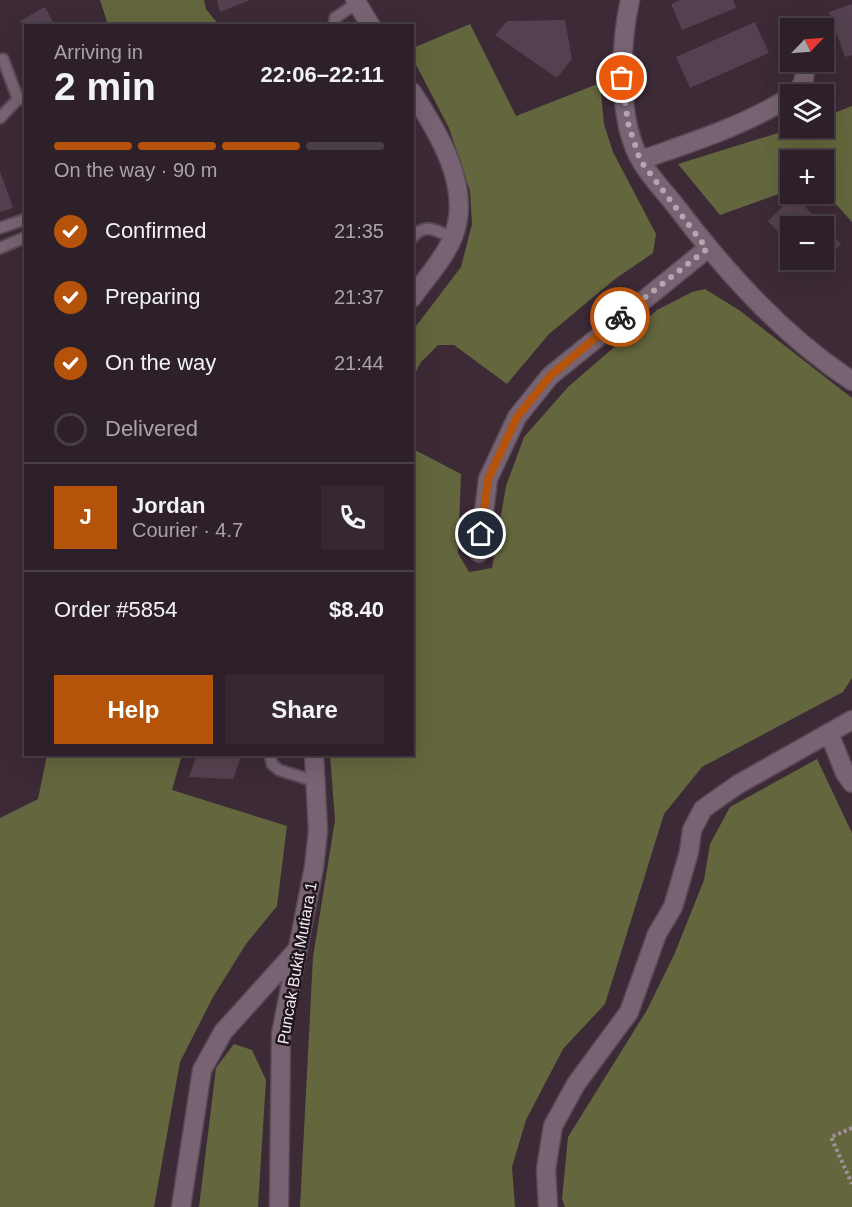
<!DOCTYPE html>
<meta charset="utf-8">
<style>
body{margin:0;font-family:Helvetica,sans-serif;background:#352831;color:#f1f3f6;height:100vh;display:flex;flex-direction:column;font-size:22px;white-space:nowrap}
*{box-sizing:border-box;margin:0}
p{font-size:20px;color:#a7a3a8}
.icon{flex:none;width:33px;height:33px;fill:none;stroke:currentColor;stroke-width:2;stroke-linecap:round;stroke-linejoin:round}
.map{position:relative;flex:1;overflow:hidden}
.drawer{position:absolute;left:24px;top:24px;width:390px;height:732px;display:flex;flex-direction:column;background:#2d2029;border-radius:0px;box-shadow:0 6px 24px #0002,0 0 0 2px #483e46}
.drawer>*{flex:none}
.needle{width:39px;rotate:65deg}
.controls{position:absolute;left:780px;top:18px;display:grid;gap:12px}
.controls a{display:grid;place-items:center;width:54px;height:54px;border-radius:0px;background:#2d2029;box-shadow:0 6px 24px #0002,0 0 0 2px #483e46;font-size:30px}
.pin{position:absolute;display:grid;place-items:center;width:51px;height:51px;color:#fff;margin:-26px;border:3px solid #fff;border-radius:50%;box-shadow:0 2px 6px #0007}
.courier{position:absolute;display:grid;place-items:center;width:60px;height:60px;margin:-30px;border:4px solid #b45309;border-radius:50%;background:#fff;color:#222;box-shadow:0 2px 8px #0007}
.headline em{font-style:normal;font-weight:700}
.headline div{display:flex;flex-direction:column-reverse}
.headline{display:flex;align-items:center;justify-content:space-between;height:102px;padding:0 30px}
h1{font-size:39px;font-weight:700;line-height:45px}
.bar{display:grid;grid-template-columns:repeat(4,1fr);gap:9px 6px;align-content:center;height:72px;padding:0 30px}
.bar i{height:8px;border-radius:4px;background:#483e46}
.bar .current{background:#b45309}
.bar p{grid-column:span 4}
.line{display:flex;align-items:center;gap:15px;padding:0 30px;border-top:2px solid #483e46}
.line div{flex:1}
.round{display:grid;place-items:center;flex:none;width:63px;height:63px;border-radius:0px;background:#352831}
ol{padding:0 30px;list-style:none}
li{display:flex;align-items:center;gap:18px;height:66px}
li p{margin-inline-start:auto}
li .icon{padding:6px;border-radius:50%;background:#b45309;color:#fff;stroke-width:4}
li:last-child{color:#a7a3a8}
li i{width:33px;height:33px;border:3px solid #483e46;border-radius:50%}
.action{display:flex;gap:12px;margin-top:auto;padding:12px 30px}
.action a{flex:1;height:69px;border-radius:0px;background:#b45309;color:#fff;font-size:24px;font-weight:700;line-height:69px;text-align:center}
.action a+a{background:#352831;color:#f1f3f6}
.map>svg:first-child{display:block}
</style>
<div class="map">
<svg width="852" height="1207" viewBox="0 0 852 1207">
<rect width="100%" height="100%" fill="#3c2a37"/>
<g fill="#64663d">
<path d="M 100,0 L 204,0 L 206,9 L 219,25 L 108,25 Z"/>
<path d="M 470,24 L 516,116 L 600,83 L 604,124 L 613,152 L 656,234 L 653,253 L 615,279 L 549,334 L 507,384 L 454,345 L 438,345 L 421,362 L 413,377 L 413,330 L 461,267 L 472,224 L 470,191 L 449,128 L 413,59 L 413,48 Z"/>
<path d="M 852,106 L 852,222 L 824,191 L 824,160 L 790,160 L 790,190 L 720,215 L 678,164 L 794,128 L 824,128 L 824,117 Z"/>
<path d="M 705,289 L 739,310 L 852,398 L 852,678 L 843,692 L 702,767 L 664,814 L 605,1004 L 563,1049 L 526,1120 L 512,1167 L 515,1207 L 300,1207 L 313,957 L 335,820 L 330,755 L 412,754 L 413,449 L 461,474 L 458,553 L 469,572 L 492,568 L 506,486 L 524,437 L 568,387 L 657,310 L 692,292 Z"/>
<path d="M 182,755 L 172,790 L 287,826 L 277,906 L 246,944 L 213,997 L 180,1062 L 154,1207 L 0,1207 L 0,818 L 38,799 L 47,755 Z"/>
<path d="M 817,759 L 852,833 L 852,1207 L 565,1207 L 562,1199 L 568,1137 L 647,1010 L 674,955 L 704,880 L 710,844 L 730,807 Z"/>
<path d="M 234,1044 L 252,1050 L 266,1080 L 258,1207 L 199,1207 L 216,1068 Z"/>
</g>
<g fill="#54414f">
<path d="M 217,0 L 250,0 L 220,12 Z"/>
<path d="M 680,0 L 733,0 L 736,8 L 682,30 L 671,4 Z"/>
<path d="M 852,4 L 852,55 L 845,57 L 829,12 Z"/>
<path d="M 45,7 L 55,26 L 26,26 L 26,31 L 20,21 Z"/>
<path d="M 565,20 L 572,59 L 557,78 L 495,35 L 507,21 Z"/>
<path d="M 755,22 L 769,53 L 690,88 L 676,57 Z"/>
<path d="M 0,171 L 13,208 L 0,212 Z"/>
<path d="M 794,195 L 841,244 L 814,270 L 804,260 L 824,260 L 824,226 L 790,226 L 790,245 L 768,221 Z"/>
<path d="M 197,754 L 242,754 L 233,779 L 189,777 Z"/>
</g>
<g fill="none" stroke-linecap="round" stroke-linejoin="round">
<defs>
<g id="lane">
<path d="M 334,26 L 335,18 L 357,3"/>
<path d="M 0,118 L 18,99 L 3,59"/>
<path d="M 0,228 L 26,219"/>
<path d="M 412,238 C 425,221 437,231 453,238"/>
<path d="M 0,248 L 26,237"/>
<path d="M 270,754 L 272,764 L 279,770 L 314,781"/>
</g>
<g id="street">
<path d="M 355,0 L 371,26"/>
<path d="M 630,0 C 620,45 617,120 641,161 C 650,177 664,191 675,205 C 725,271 782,335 852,381"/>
<path d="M 412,92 C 438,132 473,188 453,237 C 445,258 425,279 412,298"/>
<path d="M 793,94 C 805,85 806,76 804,62"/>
<path d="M 641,160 C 692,142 744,126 790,97"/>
<path d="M 479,553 L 488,479 L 517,417 L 550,376 L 707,249"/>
<path d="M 829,733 L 845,773 L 852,783"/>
<path d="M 181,1207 L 202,1070 L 223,1032 L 296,951"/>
<path d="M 279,1207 L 281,1034 L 314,867 L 318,831 L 314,754"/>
<path d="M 548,1207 L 546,1169 L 553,1126 L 576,1084 L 629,1012 L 657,934 L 673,907 L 689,852 L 692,830 L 703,809 L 737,785 L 852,720"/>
</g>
</defs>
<use href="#lane" stroke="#594955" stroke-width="14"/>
<use href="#street" stroke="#594955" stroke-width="21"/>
<path stroke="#a0909b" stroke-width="4" stroke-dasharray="3 3" stroke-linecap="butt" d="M 852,1128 L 831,1137 L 852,1184"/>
<use href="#lane" stroke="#776372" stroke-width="10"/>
<use href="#street" stroke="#776372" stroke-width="18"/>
</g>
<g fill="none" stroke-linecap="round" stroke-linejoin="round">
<path stroke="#b4a5af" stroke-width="6" stroke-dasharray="0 10.8" d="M 620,317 L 707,249 L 640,160 L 628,123 L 622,78"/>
<path stroke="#b45309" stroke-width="8" d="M 481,534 L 488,479 L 517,417 L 550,376 L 620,317"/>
</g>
<g text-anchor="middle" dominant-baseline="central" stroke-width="5" stroke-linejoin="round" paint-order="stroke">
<g font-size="16" fill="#f4e7f0" stroke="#1e161c">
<text transform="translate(297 963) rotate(-80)">Puncak Bukit Mutiara 1</text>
</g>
</g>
</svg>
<div class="controls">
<a><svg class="needle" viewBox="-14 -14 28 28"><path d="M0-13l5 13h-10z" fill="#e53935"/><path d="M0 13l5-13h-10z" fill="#a7a3a8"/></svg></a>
<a><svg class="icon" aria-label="layers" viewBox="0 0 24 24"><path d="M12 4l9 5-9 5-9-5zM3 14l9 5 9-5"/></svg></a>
<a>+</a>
<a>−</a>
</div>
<div class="pin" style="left:622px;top:78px;background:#ea580c"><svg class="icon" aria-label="bag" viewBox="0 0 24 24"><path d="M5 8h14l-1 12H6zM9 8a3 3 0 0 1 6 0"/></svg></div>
<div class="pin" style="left:481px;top:534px;background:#1f2937"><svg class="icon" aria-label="home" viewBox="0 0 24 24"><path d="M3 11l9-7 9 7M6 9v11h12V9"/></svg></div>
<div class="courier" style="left:620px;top:317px"><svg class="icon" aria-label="bike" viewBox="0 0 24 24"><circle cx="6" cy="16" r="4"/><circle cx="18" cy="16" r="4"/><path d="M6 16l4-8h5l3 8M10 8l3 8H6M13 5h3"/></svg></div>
<section class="drawer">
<div class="headline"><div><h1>2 min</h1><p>Arriving in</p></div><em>22:06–22:11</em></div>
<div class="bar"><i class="current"></i><i class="current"></i><i class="current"></i><i></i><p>On the way · 90 m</p></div>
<ol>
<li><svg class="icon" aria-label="check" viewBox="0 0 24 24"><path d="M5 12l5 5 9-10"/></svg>Confirmed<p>21:35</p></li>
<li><svg class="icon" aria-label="check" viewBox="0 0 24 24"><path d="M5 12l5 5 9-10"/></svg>Preparing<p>21:37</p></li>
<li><svg class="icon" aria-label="check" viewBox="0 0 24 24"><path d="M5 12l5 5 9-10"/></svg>On the way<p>21:44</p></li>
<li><i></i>Delivered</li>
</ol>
<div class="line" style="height:108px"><b class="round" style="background:#b45309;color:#fff">J</b><div><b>Jordan</b><p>Courier · 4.7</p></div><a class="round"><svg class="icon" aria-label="phone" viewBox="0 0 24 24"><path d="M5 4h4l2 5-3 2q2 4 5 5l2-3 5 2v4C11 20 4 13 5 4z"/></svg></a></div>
<div class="line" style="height:78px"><div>Order #5854</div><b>$8.40</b></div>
<div class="action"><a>Help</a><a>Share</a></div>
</section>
</div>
